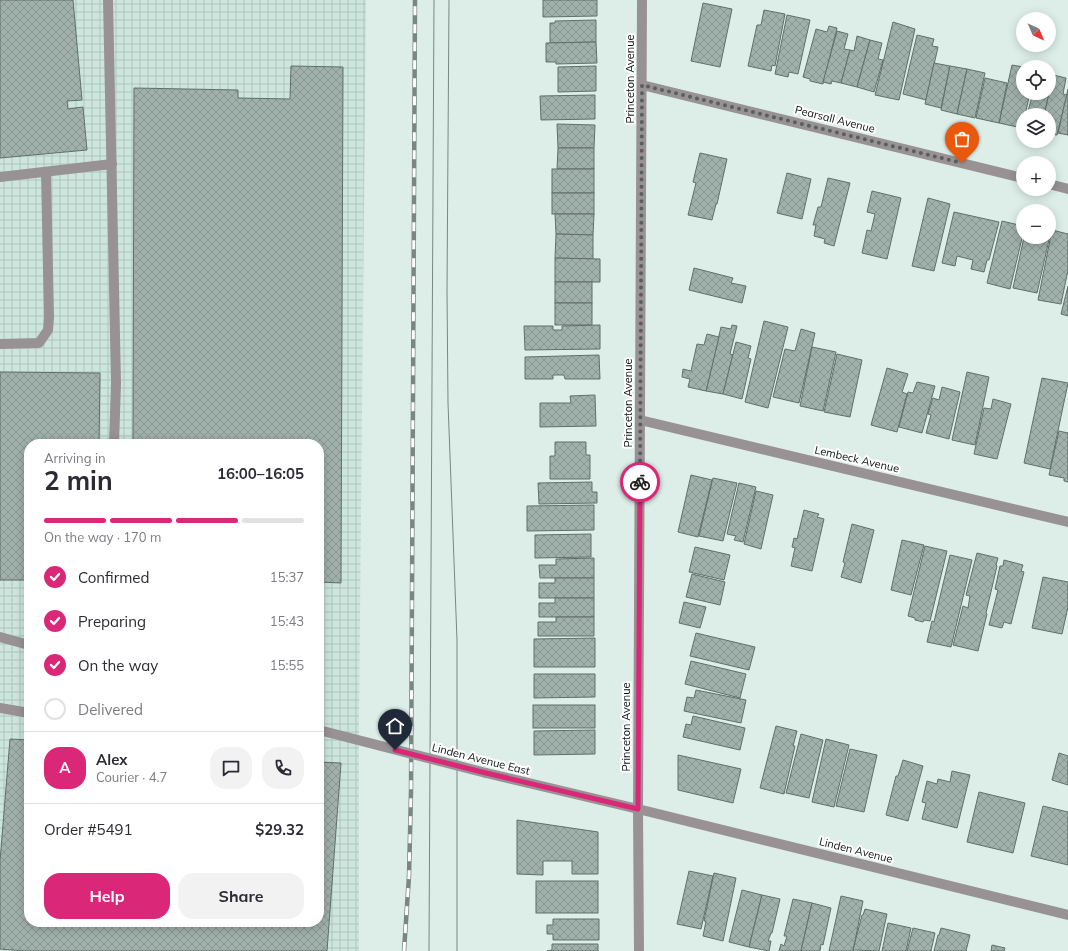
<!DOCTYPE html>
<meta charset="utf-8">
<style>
body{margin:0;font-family:Mulish,sans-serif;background:#f2f2f3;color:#2b2b33;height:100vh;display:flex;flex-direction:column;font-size:15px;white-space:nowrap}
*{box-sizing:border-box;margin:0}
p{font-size:13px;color:#7c7c81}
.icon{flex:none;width:22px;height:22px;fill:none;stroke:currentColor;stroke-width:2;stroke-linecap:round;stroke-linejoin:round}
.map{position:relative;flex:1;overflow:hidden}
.sheet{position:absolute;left:24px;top:439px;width:300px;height:488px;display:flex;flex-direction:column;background:#fff;border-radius:16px;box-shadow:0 2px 10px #0003}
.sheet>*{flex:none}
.needle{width:26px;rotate:136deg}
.controls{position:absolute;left:1016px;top:12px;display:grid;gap:8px}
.controls a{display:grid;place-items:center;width:40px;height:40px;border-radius:50%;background:#fff;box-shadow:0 2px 10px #0003;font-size:20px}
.pin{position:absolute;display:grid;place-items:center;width:34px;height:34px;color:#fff;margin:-41px -17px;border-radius:50% 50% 50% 0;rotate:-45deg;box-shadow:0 0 4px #0007}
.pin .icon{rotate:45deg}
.courier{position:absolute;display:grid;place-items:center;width:40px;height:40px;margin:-20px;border:3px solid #db2777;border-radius:50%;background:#fff;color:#222;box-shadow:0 1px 5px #0007}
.head em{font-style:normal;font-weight:700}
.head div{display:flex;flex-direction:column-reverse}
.head{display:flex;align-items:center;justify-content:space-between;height:68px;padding:0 20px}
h1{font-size:26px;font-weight:700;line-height:30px}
.bar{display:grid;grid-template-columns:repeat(4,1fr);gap:6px 4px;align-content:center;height:48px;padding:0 20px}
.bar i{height:5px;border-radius:3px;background:#e1e1e2}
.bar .active{background:#db2777}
.bar p{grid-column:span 4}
.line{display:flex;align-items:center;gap:10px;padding:0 20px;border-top:1px solid #e1e1e2}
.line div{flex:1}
.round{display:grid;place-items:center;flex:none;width:42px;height:42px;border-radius:16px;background:#f2f2f3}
ol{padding:0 20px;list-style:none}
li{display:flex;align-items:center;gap:12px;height:44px}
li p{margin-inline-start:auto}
li .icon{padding:4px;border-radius:50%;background:#db2777;color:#fff;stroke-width:4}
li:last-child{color:#7c7c81}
li i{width:22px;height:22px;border:2px solid #e1e1e2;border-radius:50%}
.button{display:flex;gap:8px;margin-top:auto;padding:8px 20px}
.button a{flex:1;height:46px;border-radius:16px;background:#db2777;color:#fff;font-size:16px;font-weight:700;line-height:46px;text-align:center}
.button a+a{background:#f2f2f3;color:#2b2b33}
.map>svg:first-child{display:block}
</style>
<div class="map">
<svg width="1068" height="951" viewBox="0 0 1068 951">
<defs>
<pattern id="industrial-grid" width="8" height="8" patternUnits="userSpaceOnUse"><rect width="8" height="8" fill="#cce6dd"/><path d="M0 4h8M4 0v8" fill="none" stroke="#aec4bd"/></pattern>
<pattern id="building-cross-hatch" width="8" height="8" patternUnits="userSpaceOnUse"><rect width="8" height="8" fill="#a0b0ab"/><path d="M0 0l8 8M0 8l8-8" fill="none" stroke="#899692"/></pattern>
</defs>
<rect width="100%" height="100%" fill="#ddeee8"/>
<path fill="url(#industrial-grid)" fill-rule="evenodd" d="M 0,0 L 366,0 L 359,723 L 359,951 L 0,951 ZM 29,444 L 319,444 L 319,922 L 29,922 Z"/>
<g fill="url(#building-cross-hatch)" stroke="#606f6a">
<path d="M 0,0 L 73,0 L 82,100 L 67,101 L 68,109 L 83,107 L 87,150 L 0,158 Z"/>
<path d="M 543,0 L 597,0 L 597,16 L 543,17 Z"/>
<path d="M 703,3 L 732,9 L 720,67 L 691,61 Z"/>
<path d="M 764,10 L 785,14 L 775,66 L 772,65 L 771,71 L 748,66 L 757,25 L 761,25 Z"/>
<path d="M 787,15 L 810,20 L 798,74 L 789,72 L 788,77 L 775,74 Z"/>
<path d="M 596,20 L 596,42 L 550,43 L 550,23 L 555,23 L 555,21 Z"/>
<path d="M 893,22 L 915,29 L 899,100 L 875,95 Z"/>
<path d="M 829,26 L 837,28 L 823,84 L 810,81 L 810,79 L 803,77 L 816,29 L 827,32 Z"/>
<path d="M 837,31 L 848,34 L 844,49 L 850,50 L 841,83 L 832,81 L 831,84 L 823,82 Z"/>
<path d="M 917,35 L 934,39 L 932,46 L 938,47 L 926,100 L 903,94 Z"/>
<path d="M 857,36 L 870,40 L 857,87 L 841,83 L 850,50 L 854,51 Z"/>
<path d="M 870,40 L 882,43 L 878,59 L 883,60 L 874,92 L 857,87 Z"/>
<path d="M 596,42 L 597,63 L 556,64 L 556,62 L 546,62 L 546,43 Z"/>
<path d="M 934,63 L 950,66 L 941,108 L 925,104 Z"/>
<path d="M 1012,65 L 1023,67 L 1023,93 L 1030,93 L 1025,115 L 1023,115 L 1022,128 L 999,123 Z"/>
<path d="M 291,66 L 343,67 L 341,583 L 319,582 L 319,444 L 133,444 L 134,88 L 238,90 L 238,98 L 290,99 Z"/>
<path d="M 596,66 L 596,91 L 558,92 L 558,67 Z"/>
<path d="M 950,66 L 967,69 L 957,114 L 941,110 Z"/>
<path d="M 967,69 L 985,73 L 975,118 L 957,114 Z"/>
<path d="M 1053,75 L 1066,78 L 1063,94 L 1067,95 L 1057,135 L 1049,134 L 1049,115 L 1044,115 Z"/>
<path d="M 985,78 L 1007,83 L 999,123 L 976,118 Z"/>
<path d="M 1068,89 L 1068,135 L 1058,133 Z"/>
<path d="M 1033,93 L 1049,93 L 1044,115 L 1027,115 Z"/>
<path d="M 595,95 L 595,119 L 541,120 L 540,96 Z"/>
<path d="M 557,124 L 595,125 L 594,148 L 558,148 Z"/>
<path d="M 558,148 L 594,148 L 594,169 L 557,169 Z"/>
<path d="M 700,153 L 727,159 L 717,204 L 716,204 L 712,220 L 688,215 L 696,183 L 693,182 Z"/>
<rect x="552" y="169" width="42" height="24"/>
<path d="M 787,173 L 811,179 L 802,219 L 777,213 Z"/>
<path d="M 828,178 L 850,183 L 834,246 L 824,243 L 825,239 L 814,236 L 816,225 L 813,225 L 818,207 L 821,207 Z"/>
<path d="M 872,191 L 901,198 L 887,259 L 862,253 L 867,230 L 871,231 L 875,214 L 867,212 Z"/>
<rect x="552" y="193" width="42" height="21"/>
<path d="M 928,198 L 950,204 L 934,271 L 912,266 Z"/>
<path d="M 954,212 L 999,222 L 989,260 L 987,260 L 984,272 L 971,269 L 973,260 L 957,256 L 955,266 L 942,263 Z"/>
<path d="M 555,214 L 594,214 L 593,235 L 556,234 Z"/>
<path d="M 1002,221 L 1023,226 L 1023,234 L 1010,289 L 987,283 Z"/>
<path d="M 1052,230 L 1068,234 L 1068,270 L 1061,304 L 1038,300 Z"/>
<path d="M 1049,231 L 1051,231 L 1037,293 L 1013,288 L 1024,237 L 1049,237 Z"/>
<path d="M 556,234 L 593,235 L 593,259 L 555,258 Z"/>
<path d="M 555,258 L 600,259 L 600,282 L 555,282 Z"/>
<path d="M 694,268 L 733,278 L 731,283 L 746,286 L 742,303 L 689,290 Z"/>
<rect x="555" y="282" width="37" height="21"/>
<path d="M 1068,286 L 1068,316 L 1061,314 Z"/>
<rect x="555" y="303" width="37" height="22"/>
<path d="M 764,321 L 788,327 L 768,408 L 745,402 Z"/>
<path d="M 600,325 L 600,349 L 525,350 L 524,326 L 553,326 L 553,330 L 562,330 L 562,326 Z"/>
<path d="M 732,325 L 737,326 L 730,354 L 733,355 L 723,394 L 706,391 L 721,327 L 731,329 Z"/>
<path d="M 801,329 L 815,333 L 799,403 L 773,397 L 785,349 L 795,351 Z"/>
<path d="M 707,334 L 719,337 L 706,391 L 688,387 L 690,379 L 682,377 L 683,369 L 691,371 L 697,344 L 704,345 Z"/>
<path d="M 736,342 L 751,346 L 748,358 L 751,359 L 742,399 L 723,394 Z"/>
<path d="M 812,347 L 836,352 L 823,411 L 800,406 Z"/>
<path d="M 837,354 L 862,360 L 850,417 L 824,412 Z"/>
<path d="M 599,355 L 600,379 L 565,379 L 564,375 L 553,375 L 553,379 L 525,379 L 525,357 Z"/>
<path d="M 887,368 L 908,374 L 902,392 L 907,394 L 897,432 L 871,425 Z"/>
<path d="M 0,372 L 100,373 L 99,444 L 29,444 L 29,580 L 0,580 Z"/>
<path d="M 967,372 L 989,377 L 975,445 L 952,440 Z"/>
<path d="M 1042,378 L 1068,383 L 1050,469 L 1024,463 Z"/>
<path d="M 917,382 L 935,386 L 922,433 L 899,427 L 908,392 L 913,393 Z"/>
<path d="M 942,387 L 960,392 L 949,439 L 926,433 L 931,415 L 928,414 L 933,398 L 939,400 Z"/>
<path d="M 595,395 L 596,426 L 540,427 L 540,403 L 571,403 L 570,396 Z"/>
<path d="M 993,399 L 1011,404 L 997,459 L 974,454 L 984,408 L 991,409 Z"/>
<path d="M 1059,431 L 1068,433 L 1068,482 L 1064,481 L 1064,478 L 1049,475 Z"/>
<path d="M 555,442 L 586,442 L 586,455 L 590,455 L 590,479 L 550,479 L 550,456 L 555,456 Z"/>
<path d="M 691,475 L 712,480 L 698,537 L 678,532 Z"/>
<path d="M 713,478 L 737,483 L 723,541 L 699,536 Z"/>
<path d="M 592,482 L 592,492 L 597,492 L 597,503 L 539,504 L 538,483 Z"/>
<path d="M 739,483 L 756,487 L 743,542 L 734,540 L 736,536 L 727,534 Z"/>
<path d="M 756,491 L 773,495 L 761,549 L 744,544 Z"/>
<path d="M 594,505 L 594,530 L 527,531 L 527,506 Z"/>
<path d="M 804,510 L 819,514 L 817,517 L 824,519 L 812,571 L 791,566 L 795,548 L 792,547 L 794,538 L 797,539 Z"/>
<path d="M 852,524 L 874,530 L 861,583 L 841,577 L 845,563 L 843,562 Z"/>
<path d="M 591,534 L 591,557 L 535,558 L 535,535 Z"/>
<path d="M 902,540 L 924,545 L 911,595 L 891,590 Z"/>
<path d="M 925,546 L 947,551 L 930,621 L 924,620 L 923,622 L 915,620 L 915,618 L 908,616 Z"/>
<path d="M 695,547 L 730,555 L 724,580 L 689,572 Z"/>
<path d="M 977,553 L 998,558 L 996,565 L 997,566 L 986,613 L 987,614 L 978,651 L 953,645 L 963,606 L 968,608 L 970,596 L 966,595 Z"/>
<path d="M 950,555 L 972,560 L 951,647 L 927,642 L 932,621 L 934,622 Z"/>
<path d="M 594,558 L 594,578 L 540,578 L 539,565 L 556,565 L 556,559 Z"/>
<path d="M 1004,560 L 1023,565 L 1021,571 L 1024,572 L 1011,624 L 1004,622 L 1002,628 L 989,625 L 998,590 L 995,589 L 1000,566 L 1003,566 Z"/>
<path d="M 692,574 L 725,582 L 720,605 L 686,597 Z"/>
<path d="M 1043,577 L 1068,582 L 1068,607 L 1062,634 L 1032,628 Z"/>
<path d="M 555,578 L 594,578 L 594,598 L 539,598 L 539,583 L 555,583 Z"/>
<path d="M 555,598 L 594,598 L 594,617 L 539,617 L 539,603 L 555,603 Z"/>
<path d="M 684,602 L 706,607 L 700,628 L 679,623 Z"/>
<path d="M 556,617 L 594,617 L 594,636 L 538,636 L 538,622 L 556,622 Z"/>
<path d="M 696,633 L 755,647 L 749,670 L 690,656 Z"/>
<path d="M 595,638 L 595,667 L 534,667 L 534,639 Z"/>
<path d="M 691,661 L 746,674 L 740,698 L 685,684 Z"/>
<path d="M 534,674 L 595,674 L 595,697 L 534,698 Z"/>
<path d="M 696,690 L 746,700 L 741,723 L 684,711 L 687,697 L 694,698 Z"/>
<rect x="533" y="705" width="62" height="23"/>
<path d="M 693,716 L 745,728 L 740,750 L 683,737 L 686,724 L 691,725 Z"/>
<path d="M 776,726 L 797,731 L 793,746 L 795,746 L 784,794 L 760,788 Z"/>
<path d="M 595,730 L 595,754 L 534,755 L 534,731 Z"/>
<path d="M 801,734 L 823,740 L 809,798 L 786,793 Z"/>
<path d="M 10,739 L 29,740 L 29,922 L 319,922 L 319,762 L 341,763 L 327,951 L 25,951 L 0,949 L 0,861 Z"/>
<path d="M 826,739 L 849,745 L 834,807 L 812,802 Z"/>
<path d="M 850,749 L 877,755 L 864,812 L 836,806 Z"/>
<path d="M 1059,753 L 1068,756 L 1068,785 L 1052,780 Z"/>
<path d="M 678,755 L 741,769 L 733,803 L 678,790 Z"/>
<path d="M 903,760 L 923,766 L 908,821 L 886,815 L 896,776 L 898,776 Z"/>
<path d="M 952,771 L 970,775 L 957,828 L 922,819 L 926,803 L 922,802 L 927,781 L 937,784 L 938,779 L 950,782 Z"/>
<path d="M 979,792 L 1025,803 L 1013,853 L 967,842 Z"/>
<path d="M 1043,806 L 1068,812 L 1068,865 L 1031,856 Z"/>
<path d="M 517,820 L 598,832 L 598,874 L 572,874 L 572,861 L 543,861 L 543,875 L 517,874 Z"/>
<path d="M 689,871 L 713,876 L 701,929 L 677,924 Z"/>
<path d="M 714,873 L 736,878 L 723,941 L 703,936 L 706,921 L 704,921 Z"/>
<rect x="536" y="881" width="62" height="32"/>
<path d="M 742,890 L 762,895 L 749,947 L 729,942 Z"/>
<path d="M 762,895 L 780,899 L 772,933 L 771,933 L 768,941 L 771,941 L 769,951 L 749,947 Z"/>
<path d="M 841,896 L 863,901 L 853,951 L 829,951 Z"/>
<path d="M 793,899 L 812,903 L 801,951 L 779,951 L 781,944 L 784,946 L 787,936 L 784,936 Z"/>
<path d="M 812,903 L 831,908 L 823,945 L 821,944 L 820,951 L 801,951 Z"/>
<path d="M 865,909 L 887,914 L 879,951 L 853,950 L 862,915 L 863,915 Z"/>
<path d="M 553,919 L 599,919 L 599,940 L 553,940 L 553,934 L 547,934 L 547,925 L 553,925 Z"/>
<path d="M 888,923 L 911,928 L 906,951 L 882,951 Z"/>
<path d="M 913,928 L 935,933 L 931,951 L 907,951 Z"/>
<path d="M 941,928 L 970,935 L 966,951 L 934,951 L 938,935 L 939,935 Z"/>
<path d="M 552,944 L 598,944 L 598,951 L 547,951 L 552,950 Z"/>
<path d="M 992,945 L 1005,948 L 1004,951 L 991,951 Z"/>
</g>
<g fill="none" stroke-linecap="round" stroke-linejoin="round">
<g stroke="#989295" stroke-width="10">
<path d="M 108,0 L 116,383 L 114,444"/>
<path d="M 0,177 L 112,164"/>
<path d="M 0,344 L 39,343 L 48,330 L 49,318 L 46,173"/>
<path d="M 0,708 L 29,713"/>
</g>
<g stroke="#989295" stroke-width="10">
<path d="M 642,0 L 638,809 L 1068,915"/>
<path d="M 642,85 L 1023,178"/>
<path d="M 1049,184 L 1068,189"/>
<path d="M 640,420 L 1068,522"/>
</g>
<g stroke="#989295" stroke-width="10">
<path d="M 0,637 L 29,645"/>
<path d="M 486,773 L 638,809 L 639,951"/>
</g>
<g stroke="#7a8682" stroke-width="1">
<path d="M 449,0 L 447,291 L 448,403 L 457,640 L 457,951"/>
<path d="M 429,951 L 434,0"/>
</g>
<defs>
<path id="rail" d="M 404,951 L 409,876 L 411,792 L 415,0"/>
</defs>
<use href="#rail" stroke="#7a8682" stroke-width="4.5"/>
<use href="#rail" stroke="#fff" stroke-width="3" stroke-dasharray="9" stroke-linecap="butt"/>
<path stroke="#989295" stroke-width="10" d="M 319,730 L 486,773"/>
</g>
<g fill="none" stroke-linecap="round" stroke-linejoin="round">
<path stroke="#56605d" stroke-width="4" stroke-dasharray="0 7.2" d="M 640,482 L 642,85 L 962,163"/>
<path stroke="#db2777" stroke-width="5" d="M 395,750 L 486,773 L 638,809 L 640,482"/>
</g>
<g text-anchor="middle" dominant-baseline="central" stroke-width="4" stroke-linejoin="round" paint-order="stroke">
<g font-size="11" fill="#0e1412" stroke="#fff">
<text transform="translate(630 79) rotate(-90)">Princeton Avenue</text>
<text transform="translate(835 119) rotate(14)">Pearsall Avenue</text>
<text transform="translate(628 403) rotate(-90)">Princeton Avenue</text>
<text transform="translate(857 459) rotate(13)">Lembeck Avenue</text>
<text transform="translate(626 727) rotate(-90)">Princeton Avenue</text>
<text transform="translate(481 759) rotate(14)">Linden Avenue East</text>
<text transform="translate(856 850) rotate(14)">Linden Avenue</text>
</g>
</g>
</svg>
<div class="controls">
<a><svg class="needle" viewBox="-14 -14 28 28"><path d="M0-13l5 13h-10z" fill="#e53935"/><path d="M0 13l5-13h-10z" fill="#7c7c81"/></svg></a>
<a><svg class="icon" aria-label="locate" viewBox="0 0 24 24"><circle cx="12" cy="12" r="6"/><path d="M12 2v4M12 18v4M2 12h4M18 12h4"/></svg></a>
<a><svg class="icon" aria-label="layers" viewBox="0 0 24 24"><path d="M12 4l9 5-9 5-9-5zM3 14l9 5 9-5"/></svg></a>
<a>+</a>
<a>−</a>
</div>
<div class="pin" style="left:962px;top:163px;background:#ea580c"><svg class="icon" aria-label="bag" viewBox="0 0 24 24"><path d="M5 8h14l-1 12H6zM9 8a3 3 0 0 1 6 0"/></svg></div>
<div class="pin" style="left:395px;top:750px;background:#1f2937"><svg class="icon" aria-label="home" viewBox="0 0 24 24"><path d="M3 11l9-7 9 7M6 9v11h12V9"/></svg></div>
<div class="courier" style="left:640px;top:482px"><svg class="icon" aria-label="bike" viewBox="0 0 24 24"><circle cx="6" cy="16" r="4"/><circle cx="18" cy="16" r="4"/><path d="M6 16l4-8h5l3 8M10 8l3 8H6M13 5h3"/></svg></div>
<section class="sheet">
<div class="head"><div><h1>2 min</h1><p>Arriving in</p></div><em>16:00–16:05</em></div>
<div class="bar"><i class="active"></i><i class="active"></i><i class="active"></i><i></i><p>On the way · 170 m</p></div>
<ol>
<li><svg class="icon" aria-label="check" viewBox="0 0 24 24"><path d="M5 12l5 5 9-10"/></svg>Confirmed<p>15:37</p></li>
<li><svg class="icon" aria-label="check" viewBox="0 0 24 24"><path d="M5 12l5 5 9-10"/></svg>Preparing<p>15:43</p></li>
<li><svg class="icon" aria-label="check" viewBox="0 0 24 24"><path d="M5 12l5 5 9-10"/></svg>On the way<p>15:55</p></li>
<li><i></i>Delivered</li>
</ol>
<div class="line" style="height:72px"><b class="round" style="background:#db2777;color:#fff">A</b><div><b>Alex</b><p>Courier · 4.7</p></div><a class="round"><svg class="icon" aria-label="chat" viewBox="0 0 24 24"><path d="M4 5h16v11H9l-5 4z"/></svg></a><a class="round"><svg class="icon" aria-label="phone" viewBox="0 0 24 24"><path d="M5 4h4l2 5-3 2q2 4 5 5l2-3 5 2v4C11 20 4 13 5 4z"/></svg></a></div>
<div class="line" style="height:52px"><div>Order #5491</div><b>$29.32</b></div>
<div class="button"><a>Help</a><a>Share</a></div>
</section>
</div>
